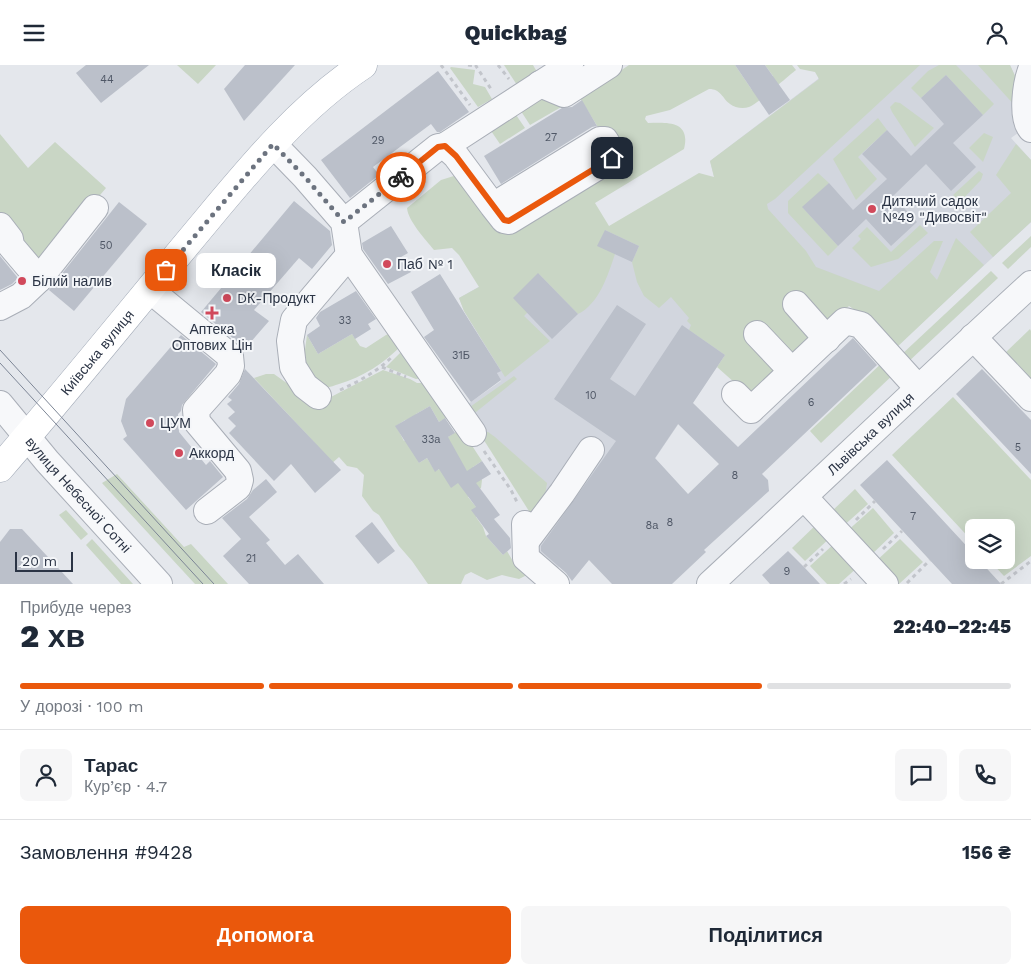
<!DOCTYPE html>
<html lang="uk">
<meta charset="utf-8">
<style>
body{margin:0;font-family:"Work Sans",sans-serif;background:#f6f6f7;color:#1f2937;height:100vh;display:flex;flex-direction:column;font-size:19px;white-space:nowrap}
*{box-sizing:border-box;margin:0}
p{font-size:16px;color:#747a83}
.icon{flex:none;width:28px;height:28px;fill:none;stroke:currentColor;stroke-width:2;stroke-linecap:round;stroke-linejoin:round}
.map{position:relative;height:519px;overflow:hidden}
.details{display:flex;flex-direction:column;background:#fff;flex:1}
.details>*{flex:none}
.controls{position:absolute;left:965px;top:454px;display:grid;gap:10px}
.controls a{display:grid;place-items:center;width:50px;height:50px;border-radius:8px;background:#fff;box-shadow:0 5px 20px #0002;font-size:25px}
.scale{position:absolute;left:15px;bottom:12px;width:58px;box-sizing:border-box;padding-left:5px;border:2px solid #2b3445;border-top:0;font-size:14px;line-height:18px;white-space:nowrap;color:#2b3445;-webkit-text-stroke:4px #f4f6f9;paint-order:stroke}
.pin{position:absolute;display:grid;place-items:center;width:42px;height:42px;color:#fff;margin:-21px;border-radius:10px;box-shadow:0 2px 8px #0006}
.courier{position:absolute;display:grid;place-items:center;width:50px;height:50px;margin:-25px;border:4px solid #ea580c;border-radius:50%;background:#fff;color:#222;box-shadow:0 1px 6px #0007}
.bubble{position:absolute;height:35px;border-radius:8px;background:#fff;box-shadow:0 5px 20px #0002;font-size:16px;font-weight:800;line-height:35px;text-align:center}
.headline em{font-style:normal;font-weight:800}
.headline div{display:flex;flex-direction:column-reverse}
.headline{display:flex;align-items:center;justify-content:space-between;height:85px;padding:0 20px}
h1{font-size:32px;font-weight:800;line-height:38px}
.bar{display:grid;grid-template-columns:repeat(4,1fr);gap:8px 5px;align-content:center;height:60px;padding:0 20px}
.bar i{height:6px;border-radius:4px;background:#e0e1e3}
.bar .on{background:#ea580c}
.bar p{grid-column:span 4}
.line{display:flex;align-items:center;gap:12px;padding:0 20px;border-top:1px solid #e0e1e3}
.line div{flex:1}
.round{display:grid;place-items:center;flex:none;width:52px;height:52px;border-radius:8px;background:#f6f6f7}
.action{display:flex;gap:10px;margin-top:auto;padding:10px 20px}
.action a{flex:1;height:58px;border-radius:8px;background:#ea580c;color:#fff;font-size:20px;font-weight:800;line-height:58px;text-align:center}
.action a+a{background:#f6f6f7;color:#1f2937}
header{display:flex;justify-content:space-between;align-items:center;height:65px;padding:0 20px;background:#fff;font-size:22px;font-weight:800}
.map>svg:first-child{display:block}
</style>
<header><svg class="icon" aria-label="menu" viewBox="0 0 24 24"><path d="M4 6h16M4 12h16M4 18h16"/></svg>Quickbag<svg class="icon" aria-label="person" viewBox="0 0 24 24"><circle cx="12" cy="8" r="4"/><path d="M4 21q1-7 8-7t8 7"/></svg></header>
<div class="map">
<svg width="1031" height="519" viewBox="0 0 1031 519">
<rect width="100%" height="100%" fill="#e4e7ec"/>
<path fill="#d2d6de" d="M 824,0 L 1010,0 L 1016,13 L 1018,68 L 1011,73 L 1031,95 L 1031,157 L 897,281 L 849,236 L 754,247 L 613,456 L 580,477 L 554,508 L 531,492 L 546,462 L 465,341 L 501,316 L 497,308 L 500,305 L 464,246 L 459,233 L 523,197 L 601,165 L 719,131 L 710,96 L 818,14 Z"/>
<g fill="#c9d6c5">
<path d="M 177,0 L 216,0 L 198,19 Z"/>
<path d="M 504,0 L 533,0 L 537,7 L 517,20 Z"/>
<path d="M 629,0 L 735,0 L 752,25 L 773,11 L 765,0 L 792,0 L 796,5 C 787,12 757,39 749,42 C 743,44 735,43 730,39 C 722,33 721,24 709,24 L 670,45 L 646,51 L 645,54 L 648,58 C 668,57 691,56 684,84 L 595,138 L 609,161 L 699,108 L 714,112 L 710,96 L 819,14 L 815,7 L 800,4 L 797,0 L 920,0 L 775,134 L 767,139 L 768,144 L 806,186 L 816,202 L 879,226 L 934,176 L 943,176 L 930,207 L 937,215 L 956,173 L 984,200 L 895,284 L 862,250 L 849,241 L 782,301 L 753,334 L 717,302 L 725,290 L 689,265 L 691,260 L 687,256 L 689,253 L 671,232 L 659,243 L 644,231 L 637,217 L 632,197 L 639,181 L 605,165 L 615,189 C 608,210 599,239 578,249 L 539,209 L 527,248 L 524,251 L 550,276 L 505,312 L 464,246 L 459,233 L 479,222 L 459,190 L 452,183 L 434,185 C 426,175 408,156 407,143 L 441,115 L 457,110 L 491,154 L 599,64 L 580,33 Z"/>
<path d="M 939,0 L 956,0 L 994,39 L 983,50 L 946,10 L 921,33 L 911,23 L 928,6 Z"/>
<path d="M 978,0 L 1010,0 L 1016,13 L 1017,43 Z"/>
<path d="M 451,2 L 475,5 L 473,19 L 485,22 L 492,34 L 478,42 L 450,3 Z"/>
<path d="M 533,30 L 563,41 L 530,60 L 517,40 Z"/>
<path d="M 895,37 L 900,38 L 934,63 L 915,82 L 892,47 L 890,42 Z"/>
<path d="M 512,44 L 525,63 L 500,79 L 487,60 Z"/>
<path d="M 878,53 L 887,65 L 858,92 L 877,114 L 856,135 L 833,94 Z"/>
<path d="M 984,68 L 993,72 L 983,97 L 969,83 Z"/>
<path d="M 0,69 L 28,103 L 55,77 L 106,123 L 38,203 L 0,154 Z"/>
<path d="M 1016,79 L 1031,95 L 1031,157 L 993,192 L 970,167 L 1011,128 L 996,110 Z"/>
<path d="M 979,106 L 983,109 L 981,115 L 960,137 L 953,130 Z"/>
<path d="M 818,108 L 829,118 L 803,143 L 838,181 L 828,191 L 788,148 L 788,136 Z"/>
<path d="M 920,160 L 928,168 L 898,194 L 871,202 L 852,183 L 861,174 L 858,171 L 867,162 L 891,187 Z"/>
<path d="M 1031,171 L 1031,182 L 1008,204 L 1002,198 Z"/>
<path d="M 991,206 L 998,213 L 907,298 L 900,291 Z"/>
<path d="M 1030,264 L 1031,266 L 1031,321 L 1002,291 Z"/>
<path d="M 391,268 L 402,280 C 384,298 363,312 339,319 C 333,321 326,324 320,321 C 313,317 308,306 303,299 L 307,270 L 318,289 L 352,269 L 360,281 L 366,283 L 386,270 Z"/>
<path d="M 404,284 L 422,313 L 416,314 L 386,302 Z"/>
<path d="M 886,294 L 897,306 L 821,378 L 810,366 Z"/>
<path d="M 383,305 L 410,314 L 417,318 L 426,318 L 448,352 L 439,357 L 430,341 L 416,349 L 418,353 L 405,355 L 396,361 L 404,376 L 412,372 L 419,398 L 427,393 L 435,406 L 449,400 L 448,372 L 456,367 L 467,373 L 482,396 L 473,402 L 482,415 L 481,423 L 468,432 L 477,443 L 476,452 L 483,462 L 486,471 L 503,490 L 507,486 L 514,498 L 527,510 L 519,514 L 502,510 L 487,515 L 471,507 L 465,510 L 461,519 L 428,519 L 412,496 L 399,481 L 379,450 L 373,446 L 362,431 L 364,410 L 357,403 L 347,401 L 339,392 L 330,400 L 314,377 L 254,313 L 266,309 L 274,309 L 288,319 L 329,333 Z"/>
<path d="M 514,311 L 517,314 L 471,351 L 467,344 Z"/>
<path d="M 953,332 L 1031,415 L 1031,491 L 1004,511 L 989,495 L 1006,495 L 1006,462 L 974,462 L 974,478 L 892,390 Z"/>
<path d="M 481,366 L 488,367 L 495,372 L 547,418 L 544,438 L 534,454 L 480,369 Z"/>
<path d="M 117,409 L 184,482 L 191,479 L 228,519 L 195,519 L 102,418 Z"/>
<path d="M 855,424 L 868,439 L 841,463 L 829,449 Z"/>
<path d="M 873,443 L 894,468 L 869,492 L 845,468 Z"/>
<path d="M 66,445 L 88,469 L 81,475 L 59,450 Z"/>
<path d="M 819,457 L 832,471 L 805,496 L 792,483 Z"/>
<path d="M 92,474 L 133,519 L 121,519 L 86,480 Z"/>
<path d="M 900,474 L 923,497 L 899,519 L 894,519 L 874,498 Z"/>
<path d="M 836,477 L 859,501 L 839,519 L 827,519 L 810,501 Z"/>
</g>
<g fill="#bbc0ca" fill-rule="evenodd">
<path d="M 86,0 L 149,0 L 101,38 L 76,8 Z"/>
<path d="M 245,0 L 295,0 L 244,56 L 224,24 Z"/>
<path d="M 735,0 L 765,0 L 790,35 L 769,50 Z"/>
<path d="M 438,6 L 469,47 L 440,67 L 437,67 L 431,59 L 373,102 L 379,110 L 350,133 L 321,95 Z"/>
<path d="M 946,10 L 983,50 L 953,78 L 976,102 L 951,126 L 926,99 L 893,131 L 917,157 L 891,181 L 866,154 L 838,181 L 802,142 L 829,118 L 853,145 L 887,114 L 862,89 L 887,65 L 911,91 L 944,59 L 921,33 Z"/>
<path d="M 582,35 L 597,61 L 592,62 L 501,119 L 484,91 L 562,43 L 572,42 Z"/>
<path d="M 294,136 L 330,166 L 332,180 L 312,204 L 299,193 L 254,245 L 269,256 L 243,286 L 240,279 L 201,247 Z"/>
<path d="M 119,137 L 147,159 L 74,246 L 49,225 Z"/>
<path d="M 391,161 L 408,188 L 401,192 L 411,207 L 388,219 L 363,184 L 362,178 Z"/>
<path d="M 605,165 L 639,181 L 632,197 L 597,181 Z"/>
<path d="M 0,191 L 18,213 L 12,219 L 0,225 Z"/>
<path d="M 538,208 L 578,249 L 552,274 L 513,233 Z"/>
<path d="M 440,209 L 501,306 L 497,308 L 501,315 L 471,337 L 424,272 L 434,265 L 411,227 Z"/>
<path d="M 356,226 L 376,254 L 368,259 L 371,264 L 355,274 L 352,269 L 318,289 L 307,270 L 320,261 L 316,253 L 320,247 Z"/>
<path d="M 617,240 L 646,259 L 610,314 L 635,331 L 682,260 L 725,290 L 693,338 L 738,382 L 853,273 L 877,300 L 762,409 L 768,415 L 769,426 L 704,485 L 706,487 L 672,519 L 612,519 L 589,495 L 572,516 L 566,508 L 541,486 L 541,481 L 616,376 L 554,334 ZM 678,359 L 719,399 L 688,429 L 655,393 Z"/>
<path d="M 181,270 L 216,299 L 182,340 L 181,346 L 178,349 L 179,367 L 206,400 L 210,396 L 223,412 L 186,445 L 123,374 L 127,371 L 121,356 L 126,334 Z"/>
<path d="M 245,304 L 341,405 L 315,428 L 291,399 L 274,416 L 229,368 L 236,361 L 228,353 L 235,347 L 227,339 L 232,335 L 228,332 L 239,319 Z"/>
<path d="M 982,304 L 1031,355 L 1031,409 L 956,329 Z"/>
<path d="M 430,341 L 439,357 L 445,353 L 455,368 L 448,372 L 467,406 L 482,396 L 491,409 L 476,418 L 500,450 L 494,454 L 510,473 L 511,483 L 503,490 L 486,471 L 489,469 L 471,445 L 476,442 L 458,418 L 451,423 L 439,404 L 435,407 L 427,393 L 419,398 L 395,361 Z"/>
<path d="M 887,395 L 974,489 L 974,495 L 979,495 L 1001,519 L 952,519 L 875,436 L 860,420 Z"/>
<path d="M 266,414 L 277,427 L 249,452 L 270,475 L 266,478 L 285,500 L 298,489 L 324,519 L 249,519 L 223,491 L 241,474 L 222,453 L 247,434 L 253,425 Z"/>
<path d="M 372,457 L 395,486 L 378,499 L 355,471 Z"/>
<path d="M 10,464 L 22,464 L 73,519 L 0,519 L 0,477 Z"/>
<path d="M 788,486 L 804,502 L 820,519 L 770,519 L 762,510 Z"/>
</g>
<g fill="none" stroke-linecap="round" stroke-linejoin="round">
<defs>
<g id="minor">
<path d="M 1031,5 C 1026,19 1021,52 1031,64"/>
<path d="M 540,19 L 564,29 L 609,0"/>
<path d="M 273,79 L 305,112 L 344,157 L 349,190 L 473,368"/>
<path d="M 445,81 L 570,0"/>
<path d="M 344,157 L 438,82 L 445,81 L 456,91 L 493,141 L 600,75 L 605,75 L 613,88 L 612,93 L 509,156 L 504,155 L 493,141"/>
<path d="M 0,161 L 10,174 L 11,181 L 39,214 L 21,231 L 0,242"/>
<path d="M 39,214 L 95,143"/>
<path d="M 150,225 L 230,291 L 231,301 L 228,309 L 196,345 L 197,357 L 238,406 L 240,415 L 238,422 L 207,446"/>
<path d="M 796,239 L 827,274"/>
<path d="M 757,269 L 792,306"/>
<path d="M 973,272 L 1031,333"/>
<path d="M 735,329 L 751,345 L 845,256 L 861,260 L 918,323"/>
<path d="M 318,331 L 305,321 L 293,302 L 290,276 L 294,255 L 349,190"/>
<path id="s1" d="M 0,339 L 47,396 L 159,519"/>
<path d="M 804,432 L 885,519"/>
<path d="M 525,459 L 526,493 L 556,519"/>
<path d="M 526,476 L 562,428 L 591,385"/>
<path id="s2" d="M 710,519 C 818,419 923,318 1031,219"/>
</g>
<g id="major">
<path id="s3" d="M 0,403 C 65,328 127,251 191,174 C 243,112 295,45 363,0"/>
</g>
</defs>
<use href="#minor" stroke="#a9aeb7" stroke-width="28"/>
<use href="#major" stroke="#a3abb8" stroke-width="29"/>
<g stroke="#c2c5cb" stroke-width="3" stroke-dasharray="4 4" stroke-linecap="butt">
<path d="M 441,0 L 470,40"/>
<path d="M 468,0 L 476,1"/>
<path d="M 477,0 L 476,1 L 491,24"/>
<path d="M 498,0 L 509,14"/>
<path d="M 382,302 L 406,312"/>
<path d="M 340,325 C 358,317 378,306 393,291"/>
<path d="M 484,386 L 511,425 L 518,439"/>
<path d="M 856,455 L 875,436"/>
<path d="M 883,484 L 902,466"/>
<path d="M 804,502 L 823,484"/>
<path d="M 907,518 L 930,495"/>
<path d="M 844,519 L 851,514"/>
<path d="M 1001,519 L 1031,496"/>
</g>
<use href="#minor" stroke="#f7f8fa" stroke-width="26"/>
<use href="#major" stroke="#fff" stroke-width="28"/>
<g stroke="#7d8696" stroke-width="1">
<path d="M 0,285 L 214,519"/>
<path d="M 0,298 L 203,519"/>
</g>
</g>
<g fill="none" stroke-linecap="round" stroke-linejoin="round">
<path stroke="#6c737f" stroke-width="5" stroke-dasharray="0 9" d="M 166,205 L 273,79 L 305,112 L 344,157 L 401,112"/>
<path stroke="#ea580c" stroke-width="6" d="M 401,112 L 438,82 L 445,81 L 456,91 L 504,155 L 509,156 L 612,93"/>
</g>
<g fill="#d1495b" stroke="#f4f6f9" stroke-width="2">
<circle cx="872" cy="144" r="5"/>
<circle cx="387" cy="199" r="5"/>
<circle cx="22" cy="216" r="5"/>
<circle cx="227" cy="233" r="5"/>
<path d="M209.5 240.5h5v5h5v5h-5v5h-5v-5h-5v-5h5z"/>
<circle cx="150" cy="358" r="5"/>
<circle cx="179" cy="388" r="5"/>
</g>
<g text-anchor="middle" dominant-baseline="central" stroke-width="4" stroke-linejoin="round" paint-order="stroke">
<g font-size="11" fill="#4f5766">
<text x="107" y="14">44</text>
<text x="551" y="72">27</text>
<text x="378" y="75">29</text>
<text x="106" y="180">50</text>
<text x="345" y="255">33</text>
<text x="461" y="290">31Б</text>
<text x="591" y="330">10</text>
<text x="811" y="337">6</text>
<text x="431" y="374">33а</text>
<text x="1018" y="382">5</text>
<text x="735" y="410">8</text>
<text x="913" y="451">7</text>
<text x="670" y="457">8</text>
<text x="652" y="460">8а</text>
<text x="251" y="493">21</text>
<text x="787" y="506">9</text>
</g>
<g font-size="14" fill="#2b3445" stroke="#f4f6f9" text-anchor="start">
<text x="882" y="136">Дитячий садок<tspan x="882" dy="16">№49 "Дивосвіт"</tspan></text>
<text x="397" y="199">Паб № 1</text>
<text x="32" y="216">Білий налив</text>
<text x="237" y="233">DК-Продукт</text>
<text x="212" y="264" text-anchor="middle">Аптека<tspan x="212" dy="16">Оптових Цін</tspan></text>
<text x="160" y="358">ЦУМ</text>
<text x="189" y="388">Аккорд</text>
</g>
<g font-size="14" fill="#2b3445" stroke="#f4f6f9">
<text stroke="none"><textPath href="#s3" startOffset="151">Київська вулиця</textPath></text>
<text stroke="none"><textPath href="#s2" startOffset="220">Львівська вулиця</textPath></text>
<text stroke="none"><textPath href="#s1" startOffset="120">вулиця Небесної Сотні</textPath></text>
</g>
</g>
</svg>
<div class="controls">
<a><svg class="icon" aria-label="layers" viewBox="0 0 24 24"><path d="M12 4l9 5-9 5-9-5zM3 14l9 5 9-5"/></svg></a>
</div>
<div class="scale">20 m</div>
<div class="pin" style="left:166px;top:205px;background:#ea580c"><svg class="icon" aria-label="bag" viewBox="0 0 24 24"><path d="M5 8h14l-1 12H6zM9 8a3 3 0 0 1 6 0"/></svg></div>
<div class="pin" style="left:612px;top:93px;background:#1f2937"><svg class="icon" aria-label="home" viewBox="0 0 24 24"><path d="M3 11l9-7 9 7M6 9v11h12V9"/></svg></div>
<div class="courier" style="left:401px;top:112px"><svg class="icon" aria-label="bike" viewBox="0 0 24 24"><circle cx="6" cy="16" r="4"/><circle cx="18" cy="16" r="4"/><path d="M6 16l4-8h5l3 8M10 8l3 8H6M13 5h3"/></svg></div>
<div class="bubble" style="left:196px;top:188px;width:80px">Класік</div>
</div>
<section class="details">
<div class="headline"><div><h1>2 хв</h1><p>Прибуде через</p></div><em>22:40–22:45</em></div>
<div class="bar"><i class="on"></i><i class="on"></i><i class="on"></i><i></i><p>У дорозі · 100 m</p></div>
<div class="line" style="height:90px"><a class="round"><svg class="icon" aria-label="person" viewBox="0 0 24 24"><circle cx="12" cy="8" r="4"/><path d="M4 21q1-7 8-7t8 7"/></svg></a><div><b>Тарас</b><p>Кур’єр · 4.7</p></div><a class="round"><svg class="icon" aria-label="chat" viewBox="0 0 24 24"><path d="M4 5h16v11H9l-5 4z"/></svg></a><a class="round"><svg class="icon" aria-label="phone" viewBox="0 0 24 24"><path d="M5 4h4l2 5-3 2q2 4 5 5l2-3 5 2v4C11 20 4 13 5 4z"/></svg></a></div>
<div class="line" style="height:65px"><div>Замовлення #9428</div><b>156 ₴</b></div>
<div class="action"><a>Допомога</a><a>Поділитися</a></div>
</section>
